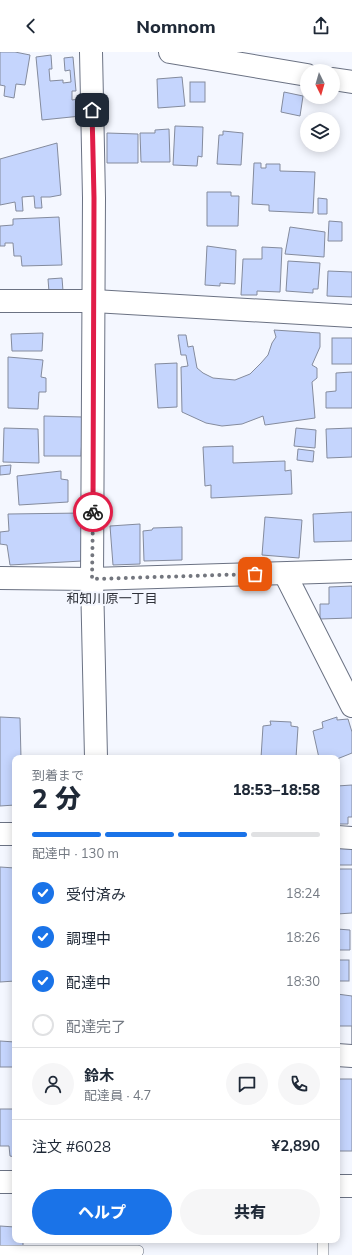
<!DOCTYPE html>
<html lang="ja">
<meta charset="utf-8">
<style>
body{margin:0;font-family:Mulish,"Noto Sans JP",sans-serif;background:#f6f6f7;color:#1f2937;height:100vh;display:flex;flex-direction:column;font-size:15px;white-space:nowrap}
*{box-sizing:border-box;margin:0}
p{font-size:13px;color:#747a83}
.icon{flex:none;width:22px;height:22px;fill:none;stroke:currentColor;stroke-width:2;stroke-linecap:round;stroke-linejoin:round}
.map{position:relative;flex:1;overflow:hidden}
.sheet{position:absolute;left:12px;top:703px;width:328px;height:488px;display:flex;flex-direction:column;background:#fff;border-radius:8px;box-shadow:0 2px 10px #0003}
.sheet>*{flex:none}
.needle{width:26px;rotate:175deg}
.controls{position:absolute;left:300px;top:12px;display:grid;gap:8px}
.controls a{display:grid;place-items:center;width:40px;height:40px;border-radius:50%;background:#fff;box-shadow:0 2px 10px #0003;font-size:20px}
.pin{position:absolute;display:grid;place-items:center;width:34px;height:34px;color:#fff;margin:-17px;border-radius:8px;box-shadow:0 2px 6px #0006}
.courier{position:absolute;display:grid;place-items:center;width:40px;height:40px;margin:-20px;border:3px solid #e11d48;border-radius:50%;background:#fff;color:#222;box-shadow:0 1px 5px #0007}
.summary em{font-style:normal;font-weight:800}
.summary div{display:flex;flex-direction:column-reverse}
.summary{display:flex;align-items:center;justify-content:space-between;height:68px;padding:0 20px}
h1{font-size:26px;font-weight:800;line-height:30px}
.bar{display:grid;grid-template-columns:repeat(4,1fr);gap:6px 4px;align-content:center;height:48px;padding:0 20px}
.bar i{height:5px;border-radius:3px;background:#e0e1e3}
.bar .on{background:#1a73e8}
.bar p{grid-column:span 4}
.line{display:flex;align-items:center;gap:10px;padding:0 20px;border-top:1px solid #e0e1e3}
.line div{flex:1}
.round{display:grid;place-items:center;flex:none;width:42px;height:42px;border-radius:21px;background:#f6f6f7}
ol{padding:0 20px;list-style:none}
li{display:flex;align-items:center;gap:12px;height:44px}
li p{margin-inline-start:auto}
li .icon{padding:4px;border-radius:50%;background:#1a73e8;color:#fff;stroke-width:4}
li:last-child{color:#747a83}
li i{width:22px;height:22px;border:2px solid #e0e1e3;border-radius:50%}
.cta{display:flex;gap:8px;margin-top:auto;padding:8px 20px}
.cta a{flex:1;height:46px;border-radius:24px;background:#1a73e8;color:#fff;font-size:16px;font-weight:800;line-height:46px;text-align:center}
.cta a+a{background:#f6f6f7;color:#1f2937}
header{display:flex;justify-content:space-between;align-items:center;height:52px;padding:0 20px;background:#fff;font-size:18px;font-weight:800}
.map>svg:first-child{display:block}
</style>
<header><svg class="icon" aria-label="back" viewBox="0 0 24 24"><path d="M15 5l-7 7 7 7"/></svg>Nomnom<svg class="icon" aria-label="share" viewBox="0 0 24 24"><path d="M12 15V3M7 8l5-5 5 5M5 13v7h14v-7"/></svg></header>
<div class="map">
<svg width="352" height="1203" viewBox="0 0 352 1203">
<rect width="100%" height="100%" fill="#f4f7ff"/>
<g fill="#c5d5fd" stroke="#848b9d">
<path d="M 0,0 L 15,0 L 30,3 L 25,33 L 16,32 L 14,46 L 4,44 L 5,34 L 0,33 Z"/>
<path d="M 51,3 L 52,17 L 49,17 L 50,29 L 63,28 L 63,31 L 71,30 L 70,18 L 65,19 L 64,6 L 73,5 L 76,39 L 72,39 L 72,48 L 79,47 L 81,64 L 42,68 L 36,5 Z"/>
<path d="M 182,25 L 185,54 L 158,56 L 157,27 Z"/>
<rect x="190" y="30" width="15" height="20"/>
<path d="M 284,40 L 303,44 L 300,64 L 281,60 Z"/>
<path d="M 175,74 L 203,75 L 202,105 L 198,104 L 197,114 L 173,113 Z"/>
<path d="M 169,77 L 170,110 L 141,110 L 140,81 L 155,81 L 155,78 Z"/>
<path d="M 223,79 L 243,81 L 241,113 L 217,112 L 219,83 L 223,83 Z"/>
<path d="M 107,81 L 138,82 L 138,111 L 107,111 Z"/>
<path d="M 57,91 L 61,143 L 50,145 L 41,145 L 42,156 L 35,156 L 34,144 L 22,145 L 23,159 L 16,159 L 15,150 L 0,153 L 0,107 Z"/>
<path d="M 254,111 L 261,111 L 261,116 L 266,116 L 266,112 L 280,112 L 280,119 L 315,120 L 313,161 L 269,159 L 269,153 L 252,152 Z"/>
<path d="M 207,140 L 231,140 L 231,144 L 239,144 L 238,174 L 207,174 Z"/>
<path d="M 318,146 L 327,147 L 327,162 L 318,162 Z"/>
<path d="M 59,165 L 62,213 L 22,214 L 21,204 L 14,204 L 13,191 L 5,191 L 5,194 L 0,194 L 0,174 L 13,173 L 13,167 Z"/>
<path d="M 329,169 L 342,170 L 342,189 L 328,189 Z"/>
<path d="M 290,175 L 325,180 L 324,205 L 285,202 Z"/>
<path d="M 207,194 L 236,198 L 235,232 L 220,231 L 220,234 L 205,233 Z"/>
<path d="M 262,195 L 282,196 L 280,240 L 257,239 L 257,243 L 241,243 L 243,207 L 262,207 Z"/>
<path d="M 288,209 L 320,211 L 318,237 L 313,237 L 313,241 L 286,239 Z"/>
<path d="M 328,219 L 352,220 L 352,245 L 327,244 Z"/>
<path d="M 62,226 L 63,239 L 49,240 L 48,227 Z"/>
<path d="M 274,278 L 320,281 L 320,295 L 312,313 L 317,316 L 317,326 L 312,330 L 315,366 L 265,373 L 263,364 L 242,372 L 222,374 L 206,371 L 182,360 L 181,315 L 188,314 L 186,303 L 181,303 L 178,283 L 186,283 L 188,295 L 193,294 L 197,316 L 203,321 L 213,326 L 235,328 L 250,322 L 261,311 L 268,303 L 272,291 L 276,285 Z"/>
<path d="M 43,281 L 42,299 L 12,299 L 11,282 Z"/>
<rect x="332" y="286" width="20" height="26"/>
<path d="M 8,305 L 43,308 L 41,325 L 46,326 L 46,340 L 39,340 L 38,357 L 8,356 Z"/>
<path d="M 177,311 L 177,355 L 158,356 L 155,312 Z"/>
<path d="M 352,320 L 352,356 L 326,356 L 326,340 L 336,339 L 336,321 Z"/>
<path d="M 44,364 L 83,365 L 81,404 L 44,404 Z"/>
<path d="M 4,376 L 38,377 L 39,411 L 3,410 Z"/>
<path d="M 296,376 L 316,378 L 315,396 L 294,394 Z"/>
<path d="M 352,376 L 352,405 L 327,406 L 326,377 Z"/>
<path d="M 233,394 L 233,411 L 285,409 L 285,419 L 291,418 L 292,442 L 211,446 L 211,433 L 205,434 L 203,395 Z"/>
<path d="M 298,397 L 314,399 L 313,410 L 297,408 Z"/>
<path d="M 11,413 L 10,422 L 0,423 L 0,414 Z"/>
<path d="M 61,419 L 61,427 L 68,428 L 68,450 L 19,453 L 17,424 Z"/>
<path d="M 352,460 L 352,489 L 314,490 L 313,462 Z"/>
<path d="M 83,461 L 82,509 L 10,513 L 7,493 L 0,492 L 0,480 L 9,479 L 8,462 Z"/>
<path d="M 265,465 L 302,468 L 299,506 L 262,503 Z"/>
<path d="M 140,472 L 140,512 L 113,513 L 110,474 Z"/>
<path d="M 182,475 L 182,508 L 144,509 L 143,479 L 152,478 L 153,476 Z"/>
<path d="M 352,534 L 352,566 L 320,567 L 320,552 L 329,552 L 329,535 Z"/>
<path d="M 0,665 L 20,666 L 21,706 L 15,706 L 15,753 L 0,754 Z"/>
<path d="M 337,665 L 337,668 L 348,667 L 352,680 L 352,701 L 337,707 L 334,705 L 319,706 L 313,679 L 323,676 L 322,670 Z"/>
<path d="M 270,669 L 291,670 L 291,674 L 298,675 L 296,706 L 261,706 L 263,674 L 271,673 Z"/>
<path d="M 352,733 L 352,765 L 348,765 L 348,772 L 337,772 L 337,734 Z"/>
<rect x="337" y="792" width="15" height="21"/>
<path d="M 0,815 L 15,816 L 15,929 L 0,930 Z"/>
<path d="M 337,817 L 352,817 L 352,861 L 337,862 Z"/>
<path d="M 337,877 L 350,878 L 350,898 L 337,898 Z"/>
<rect x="337" y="908" width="12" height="21"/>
<path d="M 337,942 L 352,944 L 352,993 L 352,974 L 337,974 Z"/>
<path d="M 0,989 L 15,990 L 15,1015 L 0,1015 Z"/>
<rect x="337" y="1027" width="15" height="72"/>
<path d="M 0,1057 L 15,1057 L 15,1105 L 10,1104 L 9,1094 L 0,1094 Z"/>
<path d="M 0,1174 L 15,1175 L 15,1188 L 23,1188 L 23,1203 L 0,1203 Z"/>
</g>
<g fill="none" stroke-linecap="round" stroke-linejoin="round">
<defs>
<g id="service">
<path d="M 323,1188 L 323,1203"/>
<path d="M 0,1199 L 138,1199"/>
</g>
<g id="minor">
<path d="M 91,0 L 94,146 L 92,527 L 96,706"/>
<path d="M 0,249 L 94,249 L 352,264"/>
<path d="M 285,522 L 352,654"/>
<path d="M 0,526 L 92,527 L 352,519"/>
<path d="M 0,782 L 15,782"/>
<path d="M 337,785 L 352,786"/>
<path d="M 337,1003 L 352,1004"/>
</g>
<g id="tertiary">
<path d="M 170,0 L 307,23"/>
<path d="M 333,27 L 352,30"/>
<path d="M 0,1130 L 15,1130"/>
<path d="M 337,1134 L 352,1134"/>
</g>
</defs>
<use href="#service" stroke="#6b7283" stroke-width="12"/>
<use href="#minor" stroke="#6b7283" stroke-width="24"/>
<use href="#tertiary" stroke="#6b7283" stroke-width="24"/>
<use href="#service" stroke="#fff" stroke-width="11"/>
<use href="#minor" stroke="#fff" stroke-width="22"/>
<use href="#tertiary" stroke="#fff" stroke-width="22"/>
</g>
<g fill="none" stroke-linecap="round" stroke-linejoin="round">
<path stroke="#73767e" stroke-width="4" stroke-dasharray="0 7.2" d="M 93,460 L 92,527 L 255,522"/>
<path stroke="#e11d48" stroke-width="5" d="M 92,58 L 94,146 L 93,460"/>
</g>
<g text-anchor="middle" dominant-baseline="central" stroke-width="4" stroke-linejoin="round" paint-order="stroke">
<g font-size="13" fill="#2e3139" stroke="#f4f7ff">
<text x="112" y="546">和知川原一丁目</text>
</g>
</g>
</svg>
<div class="controls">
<a><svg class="needle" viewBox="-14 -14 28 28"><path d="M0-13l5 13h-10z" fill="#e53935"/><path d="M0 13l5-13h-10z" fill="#747a83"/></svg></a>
<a><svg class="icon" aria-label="layers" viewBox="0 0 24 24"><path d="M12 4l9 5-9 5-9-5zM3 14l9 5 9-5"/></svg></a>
</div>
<div class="pin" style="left:255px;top:522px;background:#ea580c"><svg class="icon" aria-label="bag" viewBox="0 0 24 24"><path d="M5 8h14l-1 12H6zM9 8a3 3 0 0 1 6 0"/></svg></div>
<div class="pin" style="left:92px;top:58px;background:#1f2937"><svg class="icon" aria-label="home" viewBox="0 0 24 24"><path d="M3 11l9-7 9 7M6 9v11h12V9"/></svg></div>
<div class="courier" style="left:93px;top:460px"><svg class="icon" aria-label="bike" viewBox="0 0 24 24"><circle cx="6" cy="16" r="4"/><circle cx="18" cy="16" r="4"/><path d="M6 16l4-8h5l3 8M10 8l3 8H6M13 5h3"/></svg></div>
<section class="sheet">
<div class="summary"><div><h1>2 分</h1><p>到着まで</p></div><em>18:53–18:58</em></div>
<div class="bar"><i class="on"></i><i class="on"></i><i class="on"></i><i></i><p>配達中 · 130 m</p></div>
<ol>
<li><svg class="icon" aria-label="check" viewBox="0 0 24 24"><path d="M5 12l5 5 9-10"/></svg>受付済み<p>18:24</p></li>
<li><svg class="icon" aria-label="check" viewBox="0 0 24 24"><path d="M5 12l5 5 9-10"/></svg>調理中<p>18:26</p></li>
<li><svg class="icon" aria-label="check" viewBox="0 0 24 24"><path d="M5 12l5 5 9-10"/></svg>配達中<p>18:30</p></li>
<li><i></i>配達完了</li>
</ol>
<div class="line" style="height:72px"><a class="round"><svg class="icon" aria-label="person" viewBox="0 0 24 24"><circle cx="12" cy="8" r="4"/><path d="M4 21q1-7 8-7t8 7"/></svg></a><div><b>鈴木</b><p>配達員 · 4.7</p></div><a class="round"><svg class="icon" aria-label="chat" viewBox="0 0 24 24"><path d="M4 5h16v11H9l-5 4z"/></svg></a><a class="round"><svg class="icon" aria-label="phone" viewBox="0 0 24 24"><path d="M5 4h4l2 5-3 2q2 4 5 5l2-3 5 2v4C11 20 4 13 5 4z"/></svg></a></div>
<div class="line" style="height:52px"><div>注文 #6028</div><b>¥2,890</b></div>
<div class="cta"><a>ヘルプ</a><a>共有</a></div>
</section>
</div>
